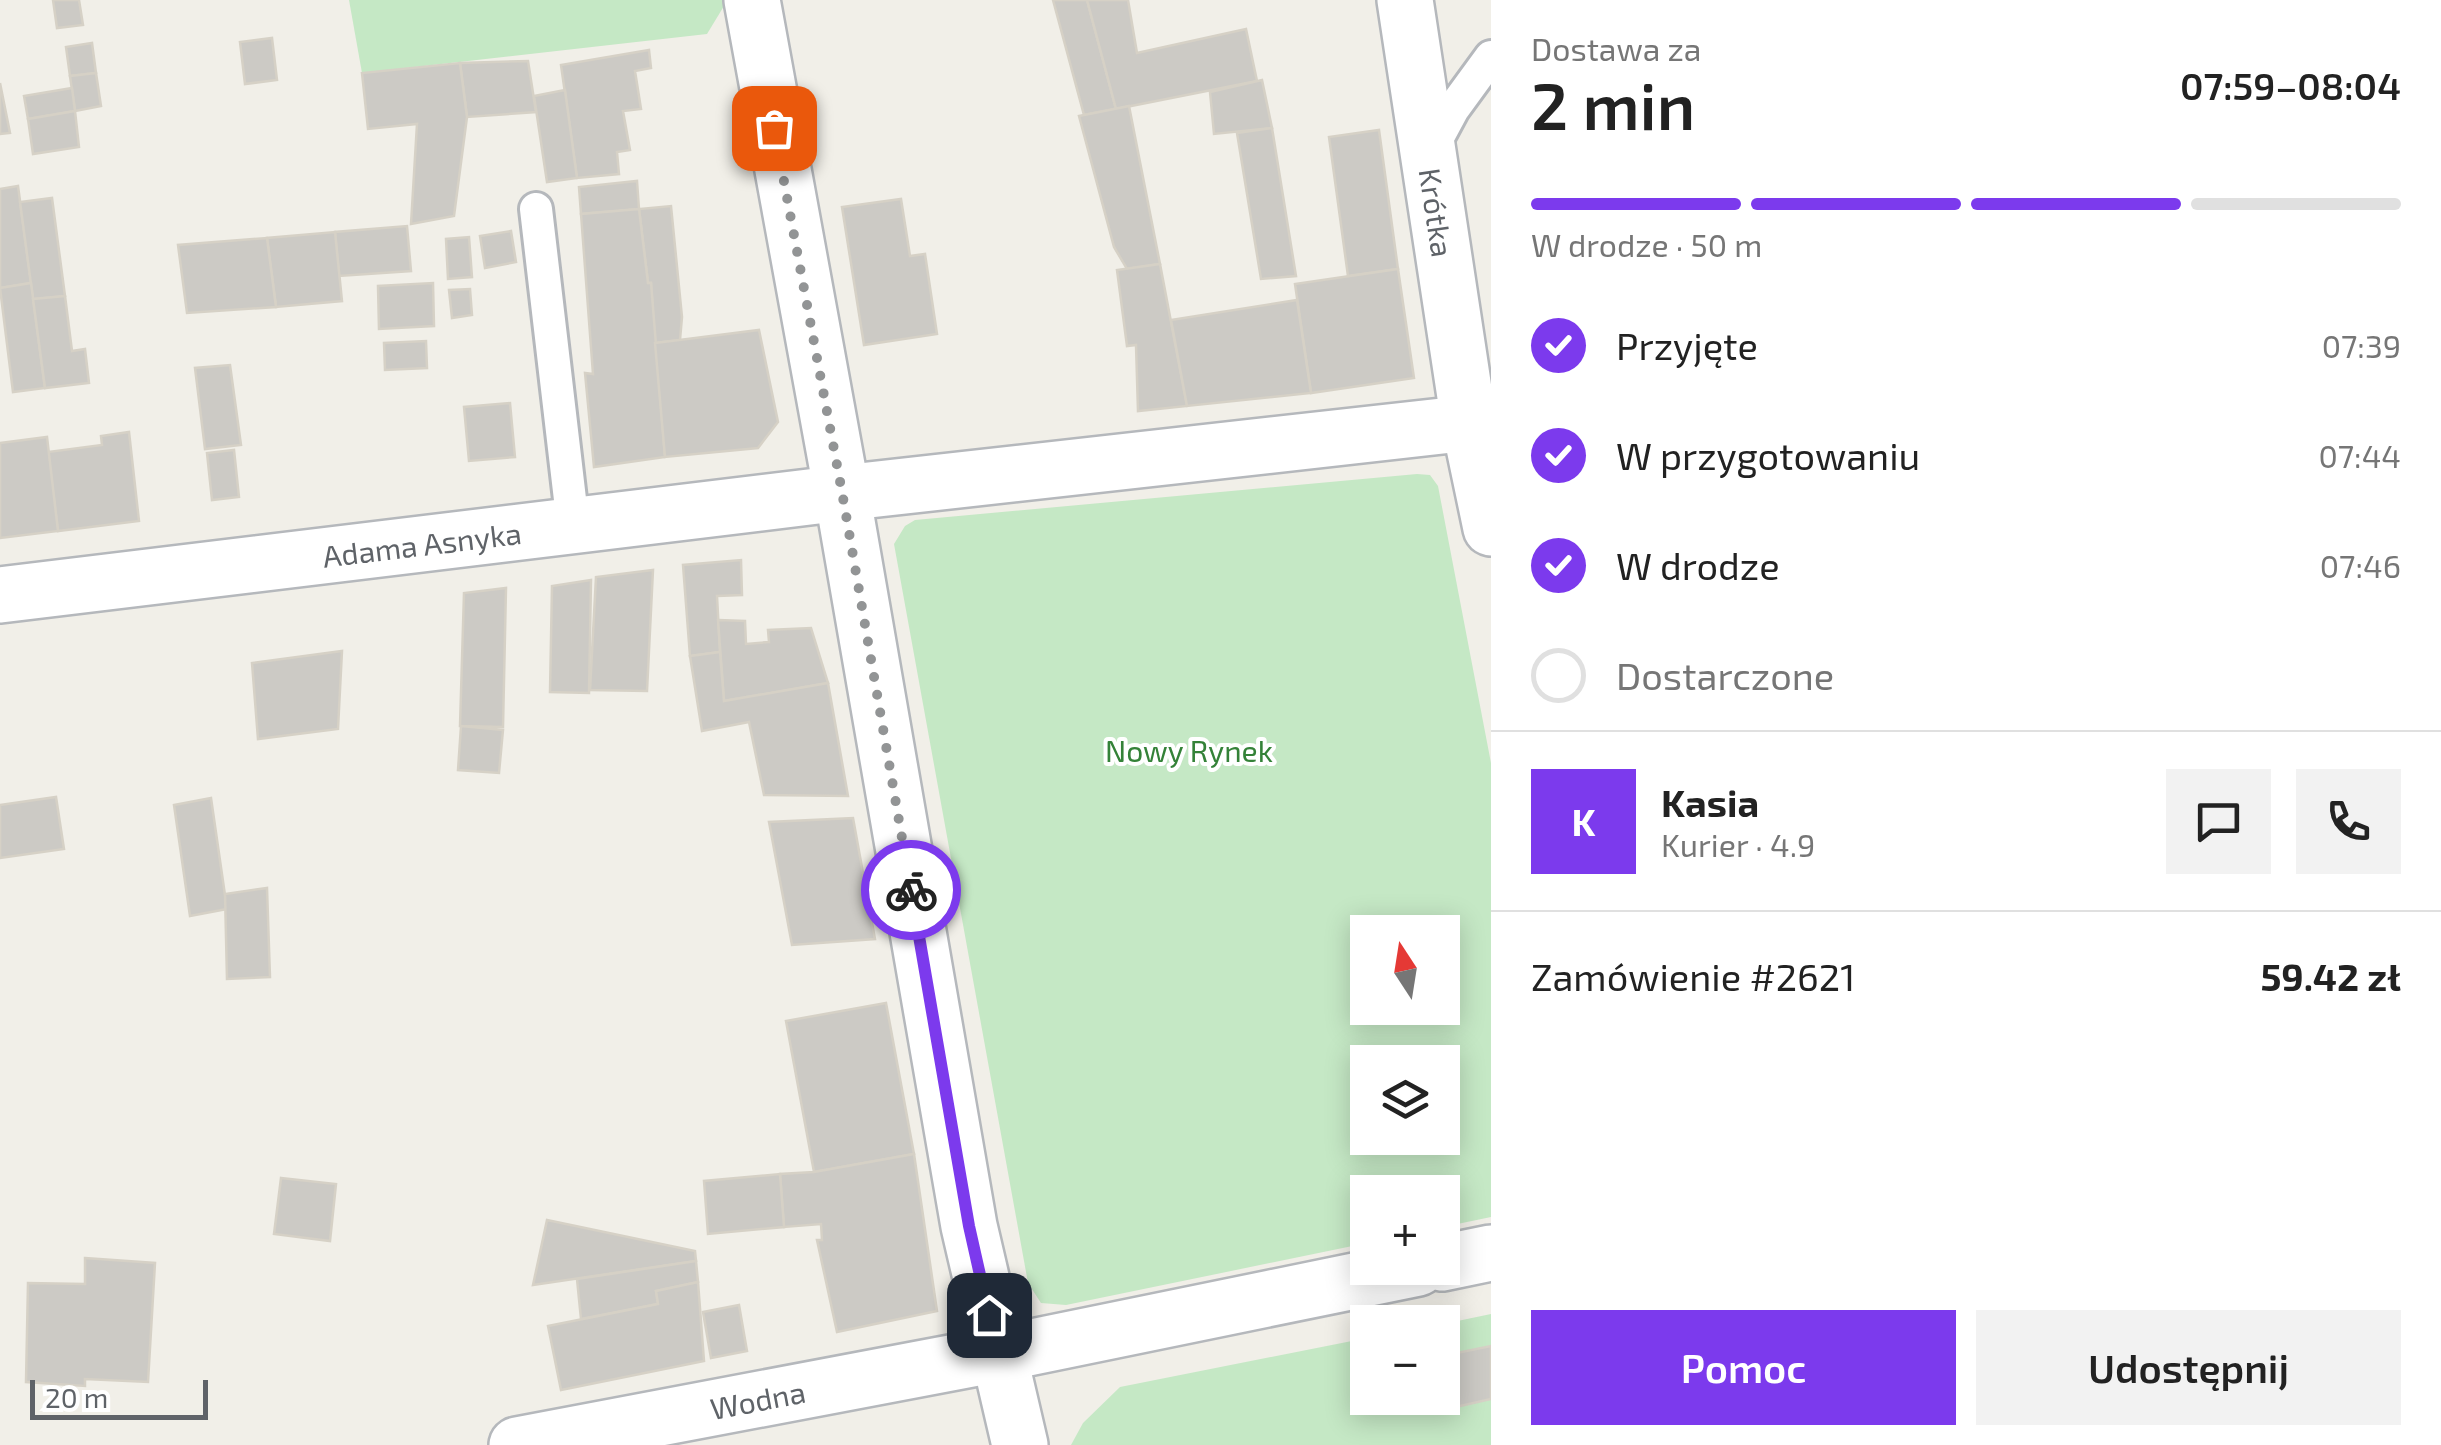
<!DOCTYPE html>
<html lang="pl">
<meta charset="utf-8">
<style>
body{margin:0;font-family:"Exo 2",sans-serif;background:#f2f2f2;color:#222;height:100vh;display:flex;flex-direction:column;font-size:38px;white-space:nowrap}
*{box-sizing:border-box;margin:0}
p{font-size:32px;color:#767676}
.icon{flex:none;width:55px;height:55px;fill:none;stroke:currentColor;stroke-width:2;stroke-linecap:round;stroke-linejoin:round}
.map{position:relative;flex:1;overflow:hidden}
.panel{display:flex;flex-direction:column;background:#fff;width:950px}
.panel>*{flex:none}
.needle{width:65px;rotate:348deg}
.controls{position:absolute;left:1350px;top:915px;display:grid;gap:20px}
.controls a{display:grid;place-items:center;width:110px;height:110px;border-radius:0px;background:#fff;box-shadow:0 5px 25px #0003;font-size:50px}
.scale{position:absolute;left:30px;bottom:25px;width:178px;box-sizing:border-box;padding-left:10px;border:5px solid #5f6368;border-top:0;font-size:28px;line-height:35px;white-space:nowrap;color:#5f6368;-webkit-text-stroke:8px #fff;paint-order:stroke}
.pin{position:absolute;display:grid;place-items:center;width:85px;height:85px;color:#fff;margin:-42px;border-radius:20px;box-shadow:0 5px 15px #0006}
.courier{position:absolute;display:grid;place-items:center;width:100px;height:100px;margin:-50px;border:8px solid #7c3aed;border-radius:50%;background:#fff;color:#222;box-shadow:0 2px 12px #0007}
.headline em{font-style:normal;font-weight:600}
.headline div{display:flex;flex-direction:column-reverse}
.headline{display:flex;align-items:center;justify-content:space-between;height:170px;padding:0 40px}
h1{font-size:65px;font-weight:600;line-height:75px}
.bar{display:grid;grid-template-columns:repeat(4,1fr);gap:15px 10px;align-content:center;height:120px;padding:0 40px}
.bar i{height:12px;border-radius:8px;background:#e0e0e0}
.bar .current{background:#7c3aed}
.bar p{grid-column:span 4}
.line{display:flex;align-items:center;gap:25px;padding:0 40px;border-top:2px solid #e0e0e0}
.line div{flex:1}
.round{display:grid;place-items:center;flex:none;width:105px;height:105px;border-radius:0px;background:#f2f2f2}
ol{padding:0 40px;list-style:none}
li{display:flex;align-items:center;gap:30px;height:110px}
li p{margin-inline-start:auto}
li .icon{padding:10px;border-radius:50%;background:#7c3aed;color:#fff;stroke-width:4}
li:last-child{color:#767676}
li i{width:55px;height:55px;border:5px solid #e0e0e0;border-radius:50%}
.button{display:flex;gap:20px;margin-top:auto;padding:20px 40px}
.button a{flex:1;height:115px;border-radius:0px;background:#7c3aed;color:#fff;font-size:40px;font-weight:600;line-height:115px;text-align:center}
.button a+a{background:#f2f2f2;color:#222}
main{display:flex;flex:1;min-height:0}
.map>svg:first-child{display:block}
</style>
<main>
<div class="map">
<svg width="1491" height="1445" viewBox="0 0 1491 1445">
<rect width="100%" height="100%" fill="#f1efe8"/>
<g fill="#c5e8c5" fill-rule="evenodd">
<path d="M 349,0 L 724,0 L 724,6 L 707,34 L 362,73 Z"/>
<path d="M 1417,474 L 1430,475 L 1438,486 L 1491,763 L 1491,1217 L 1443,1227 L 1442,1192 L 1368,1192 L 1367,1243 L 1066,1305 L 1041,1303 L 1028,1283 L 894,544 L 905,526 L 915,520 ZM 1368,932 L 1442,932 L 1442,1008 L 1368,1008 ZM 1368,1062 L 1442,1062 L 1442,1138 L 1368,1138 Z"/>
<path d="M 1491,1314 L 1491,1445 L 1071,1445 L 1083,1423 L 1120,1387 L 1367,1338 L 1368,1398 L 1442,1398 L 1443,1324 Z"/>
</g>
<g fill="#cccac5" stroke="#d6d1c6" stroke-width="2.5">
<path d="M 53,0 L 79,0 L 83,25 L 57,28 Z"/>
<path d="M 1053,0 L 1087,0 L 1116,109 L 1084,115 Z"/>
<path d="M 1087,0 L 1128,0 L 1137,53 L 1246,29 L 1257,81 L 1116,109 Z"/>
<path d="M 272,38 L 277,80 L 245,84 L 240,42 Z"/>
<path d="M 92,43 L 96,73 L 70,76 L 66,47 Z"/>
<path d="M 649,50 L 651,68 L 635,71 L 641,109 L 623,111 L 630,150 L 617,152 L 619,174 L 577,178 L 561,65 Z"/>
<path d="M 528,61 L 536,112 L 467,117 L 460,63 Z"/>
<path d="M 460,63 L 467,117 L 454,216 L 411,224 L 417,124 L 368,129 L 362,73 Z"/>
<path d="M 96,73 L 101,106 L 75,111 L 70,76 Z"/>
<path d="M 1262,80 L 1272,128 L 1214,134 L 1210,92 Z"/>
<path d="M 0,83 L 10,133 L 0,134 Z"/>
<path d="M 72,88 L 75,111 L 28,119 L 24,96 Z"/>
<path d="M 565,90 L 577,178 L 547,182 L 534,96 Z"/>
<path d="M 1129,106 L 1160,264 L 1127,269 L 1114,247 L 1079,116 Z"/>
<path d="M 75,111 L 79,147 L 33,154 L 28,119 Z"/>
<path d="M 1272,128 L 1296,276 L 1261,279 L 1237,133 Z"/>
<path d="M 1379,130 L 1398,269 L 1348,276 L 1329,137 Z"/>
<path d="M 637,181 L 639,209 L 581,214 L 579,187 Z"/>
<path d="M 18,186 L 31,283 L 0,288 L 0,189 Z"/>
<path d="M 52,198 L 65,296 L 33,299 L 20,202 Z"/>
<path d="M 901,199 L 910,256 L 925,254 L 937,334 L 864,345 L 842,207 Z"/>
<path d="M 671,206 L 682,317 L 680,340 L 655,343 L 651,283 L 648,283 L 639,209 Z"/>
<path d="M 639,209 L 648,283 L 651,283 L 665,457 L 594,467 L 585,373 L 593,374 L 581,214 Z"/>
<path d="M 407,226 L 411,271 L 339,276 L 335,232 Z"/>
<path d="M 511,231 L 516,262 L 485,268 L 480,236 Z"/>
<path d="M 335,232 L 342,301 L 276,307 L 267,238 Z"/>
<path d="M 469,237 L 472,277 L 448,279 L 446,239 Z"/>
<path d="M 267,238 L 276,307 L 187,313 L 178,245 Z"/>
<path d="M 1160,264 L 1187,406 L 1138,411 L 1136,345 L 1127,346 L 1117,270 Z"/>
<path d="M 1398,269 L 1414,378 L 1311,393 L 1295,284 Z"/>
<path d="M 31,283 L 45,388 L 13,392 L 0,288 Z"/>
<path d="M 433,283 L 434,326 L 379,329 L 378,286 Z"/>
<path d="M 470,289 L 472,315 L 452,318 L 449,290 Z"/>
<path d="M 65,296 L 72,351 L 85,349 L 89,383 L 45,388 L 33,299 Z"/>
<path d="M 1297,300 L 1311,393 L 1187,406 L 1171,320 Z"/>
<path d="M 759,330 L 778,422 L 758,448 L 665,457 L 655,343 Z"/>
<path d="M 426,341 L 427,368 L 385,370 L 384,343 Z"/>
<path d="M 230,365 L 241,445 L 205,449 L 195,368 Z"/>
<path d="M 510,403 L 515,457 L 469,461 L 464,407 Z"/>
<path d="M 129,432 L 139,521 L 58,531 L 48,452 L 102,445 L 101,436 Z"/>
<path d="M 47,437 L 58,531 L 0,538 L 0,443 Z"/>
<path d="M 234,450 L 239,497 L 212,500 L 207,453 Z"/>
<path d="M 741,560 L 742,595 L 717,596 L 720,652 L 690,656 L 683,565 Z"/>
<path d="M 653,570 L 647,691 L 590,690 L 596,577 Z"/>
<path d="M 591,580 L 589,693 L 550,692 L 552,586 Z"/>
<path d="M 506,588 L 503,727 L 460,726 L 464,593 Z"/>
<path d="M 718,620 L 745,621 L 746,644 L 769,642 L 768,630 L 811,628 L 828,683 L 724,701 Z"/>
<path d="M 342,651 L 338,729 L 258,739 L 252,663 Z"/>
<path d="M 720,652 L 724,701 L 828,683 L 848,796 L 764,795 L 749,722 L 702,731 L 690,656 Z"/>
<path d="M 461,726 L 503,730 L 499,773 L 458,770 Z"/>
<path d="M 56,797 L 64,849 L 0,858 L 0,805 Z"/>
<path d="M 211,798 L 227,909 L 190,916 L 174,805 Z"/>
<path d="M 853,818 L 875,939 L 792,945 L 769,822 Z"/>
<path d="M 267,888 L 270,977 L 227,979 L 225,894 Z"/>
<path d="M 886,1003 L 914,1154 L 814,1172 L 786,1021 Z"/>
<path d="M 914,1154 L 937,1311 L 837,1332 L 817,1240 L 822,1240 L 821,1224 L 784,1227 L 780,1174 L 814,1172 Z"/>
<path d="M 780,1174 L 784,1227 L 708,1234 L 704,1181 Z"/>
<path d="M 281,1178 L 336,1184 L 330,1241 L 274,1234 Z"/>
<path d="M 547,1220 L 695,1251 L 696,1261 L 533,1285 Z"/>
<path d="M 85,1258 L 155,1263 L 148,1382 L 85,1379 L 85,1386 L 26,1382 L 28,1283 L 85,1284 Z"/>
<path d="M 696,1261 L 698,1282 L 656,1291 L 658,1304 L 581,1319 L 577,1279 Z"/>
<path d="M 698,1282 L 704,1361 L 561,1390 L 548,1326 L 658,1304 L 656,1291 Z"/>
<path d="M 739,1305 L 747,1351 L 711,1358 L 703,1312 Z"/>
<path d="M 1491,1346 L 1491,1399 L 1434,1412 L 1431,1398 L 1442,1398 L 1442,1356 Z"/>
</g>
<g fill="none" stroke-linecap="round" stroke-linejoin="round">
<defs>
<g id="service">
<path d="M 1431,150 L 1453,109 L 1491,57"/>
<path d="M 536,209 L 573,525"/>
</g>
<g id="minor">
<path d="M 752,0 L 842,493 L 969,1226 L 1020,1445"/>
<path id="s1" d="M 1405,0 L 1469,423 L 1491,528"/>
<path id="s2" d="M 0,595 L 842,493 L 1469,423"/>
<path d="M 1442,1263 L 1491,1253"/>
<path id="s3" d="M 517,1445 L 998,1354 L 1418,1268"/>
</g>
</defs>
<use href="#service" stroke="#b5b8bc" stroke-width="38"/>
<use href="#minor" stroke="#b5b8bc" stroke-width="60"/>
<use href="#service" stroke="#fff" stroke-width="32"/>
<use href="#minor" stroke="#fff" stroke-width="55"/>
</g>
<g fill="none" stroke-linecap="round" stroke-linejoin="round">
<path stroke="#929495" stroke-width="10" stroke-dasharray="0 18" d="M 774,128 L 842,492 L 911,890"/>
<path stroke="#7c3aed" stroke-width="12" d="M 911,890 L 969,1226 L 989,1315"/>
</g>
<g text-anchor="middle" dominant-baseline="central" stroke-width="8" stroke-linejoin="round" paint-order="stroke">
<g font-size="30" fill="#5f6368" stroke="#fff">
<text stroke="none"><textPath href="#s1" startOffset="215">Krótka</textPath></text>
<text stroke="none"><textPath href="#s2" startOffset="425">Adama Asnyka</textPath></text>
<text stroke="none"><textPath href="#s3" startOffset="245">Wodna</textPath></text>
</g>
<g font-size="30" fill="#348238" stroke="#fff">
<text x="1189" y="750">Nowy Rynek</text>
</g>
</g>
</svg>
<div class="controls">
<a><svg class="needle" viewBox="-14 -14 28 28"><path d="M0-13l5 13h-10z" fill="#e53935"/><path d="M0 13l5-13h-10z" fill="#767676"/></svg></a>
<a><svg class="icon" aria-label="layers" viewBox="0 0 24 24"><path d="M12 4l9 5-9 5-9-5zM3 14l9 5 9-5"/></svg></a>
<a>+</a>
<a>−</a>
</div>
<div class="scale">20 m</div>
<div class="pin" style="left:774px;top:128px;background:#ea580c"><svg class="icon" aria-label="bag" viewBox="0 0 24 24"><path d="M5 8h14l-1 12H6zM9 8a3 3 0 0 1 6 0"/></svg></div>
<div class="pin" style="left:989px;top:1315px;background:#1f2937"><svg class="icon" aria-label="home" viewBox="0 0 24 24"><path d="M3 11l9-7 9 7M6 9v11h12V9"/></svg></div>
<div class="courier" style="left:911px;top:890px"><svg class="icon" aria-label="bike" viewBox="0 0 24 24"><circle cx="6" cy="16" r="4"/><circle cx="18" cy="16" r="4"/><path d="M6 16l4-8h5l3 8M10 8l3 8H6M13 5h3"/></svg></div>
</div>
<section class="panel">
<div class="headline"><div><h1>2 min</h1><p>Dostawa za</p></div><em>07:59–08:04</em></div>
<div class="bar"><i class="current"></i><i class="current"></i><i class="current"></i><i></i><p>W drodze · 50 m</p></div>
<ol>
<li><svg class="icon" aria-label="check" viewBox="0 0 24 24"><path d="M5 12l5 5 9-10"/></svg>Przyjęte<p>07:39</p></li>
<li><svg class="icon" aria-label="check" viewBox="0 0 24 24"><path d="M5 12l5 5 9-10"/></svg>W przygotowaniu<p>07:44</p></li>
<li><svg class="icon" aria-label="check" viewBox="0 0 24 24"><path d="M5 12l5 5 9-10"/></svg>W drodze<p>07:46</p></li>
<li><i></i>Dostarczone</li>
</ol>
<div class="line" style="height:180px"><b class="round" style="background:#7c3aed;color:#fff">K</b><div><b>Kasia</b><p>Kurier · 4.9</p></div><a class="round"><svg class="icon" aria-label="chat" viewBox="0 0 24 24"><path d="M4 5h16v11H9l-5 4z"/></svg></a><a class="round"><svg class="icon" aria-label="phone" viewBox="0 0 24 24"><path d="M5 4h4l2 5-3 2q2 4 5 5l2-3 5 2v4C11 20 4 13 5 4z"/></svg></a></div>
<div class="line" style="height:130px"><div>Zamówienie #2621</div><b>59.42 zł</b></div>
<div class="button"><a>Pomoc</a><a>Udostępnij</a></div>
</section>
</main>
